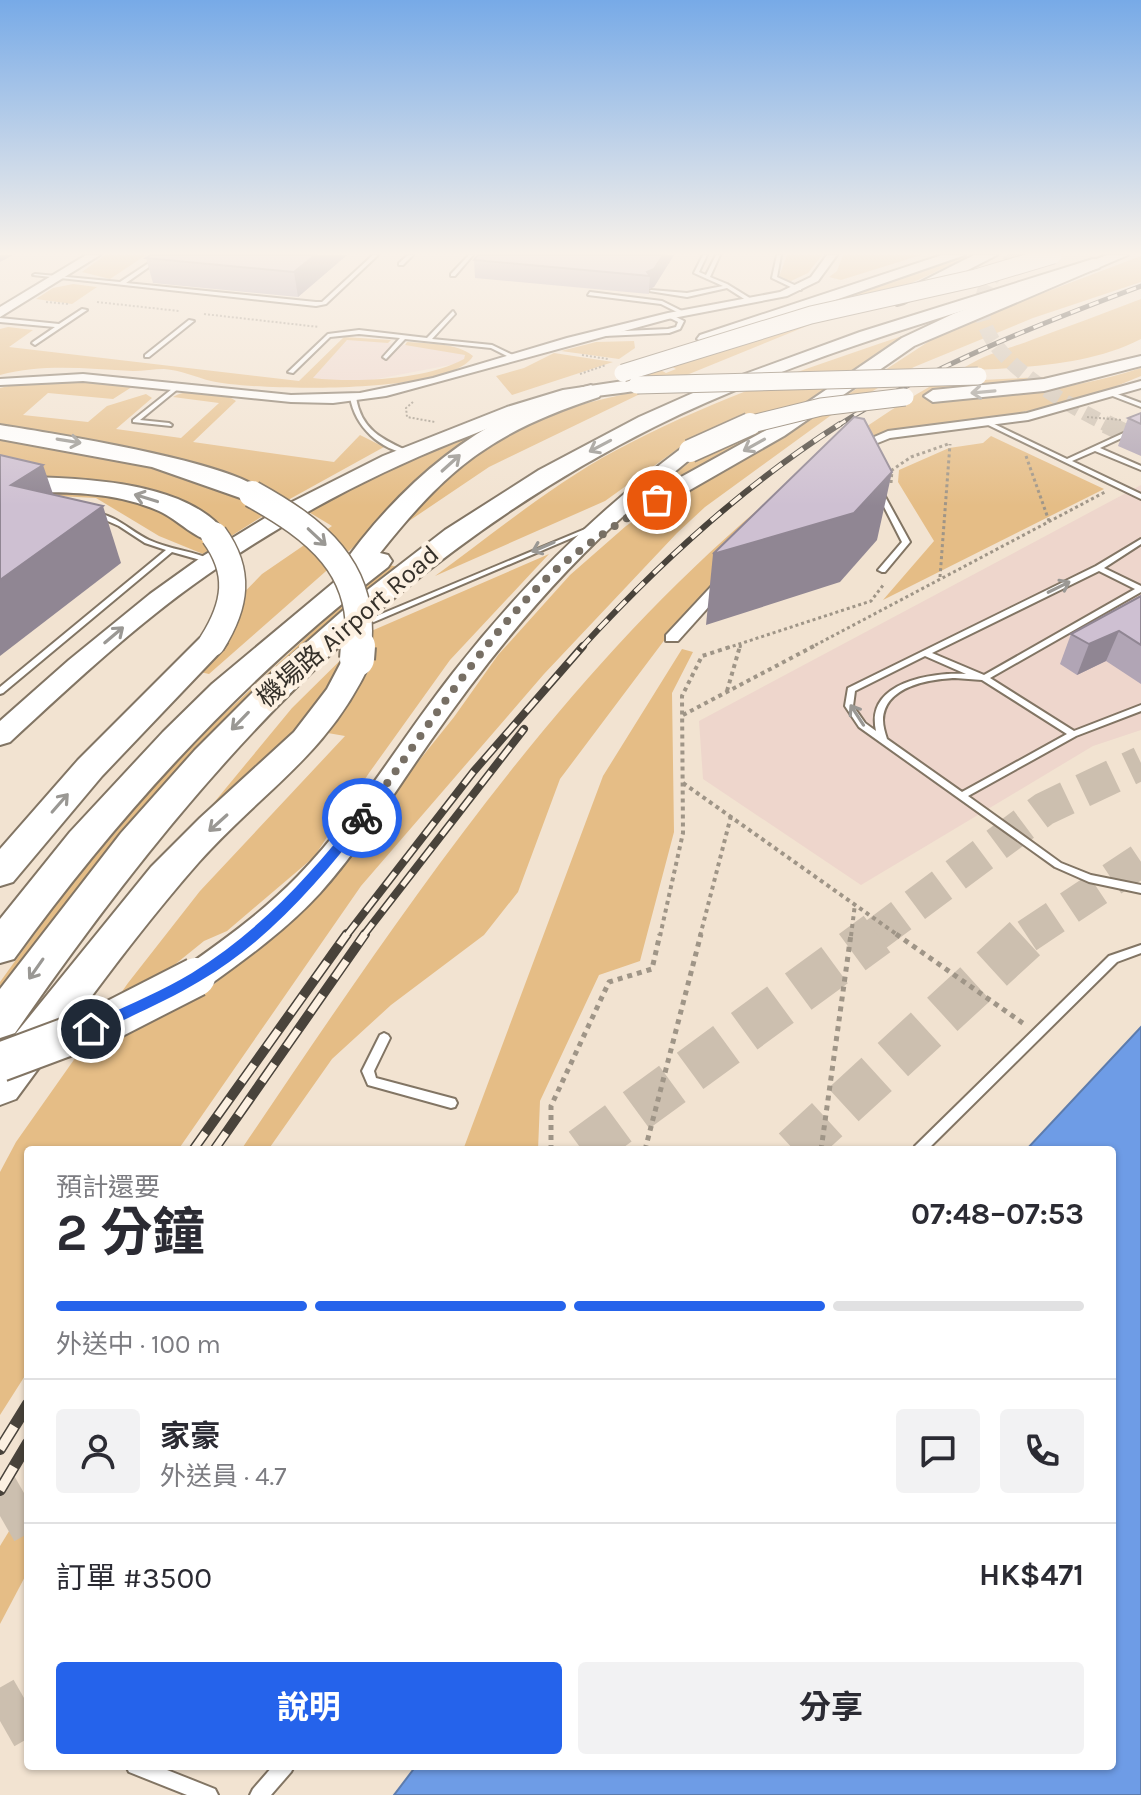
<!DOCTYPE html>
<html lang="zh-TW">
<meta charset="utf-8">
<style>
body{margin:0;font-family:Karla,"Noto Sans TC",sans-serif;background:#f2f2f3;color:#2b2b33;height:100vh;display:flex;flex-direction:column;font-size:30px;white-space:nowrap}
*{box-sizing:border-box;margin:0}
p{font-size:26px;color:#7c7c81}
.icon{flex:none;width:44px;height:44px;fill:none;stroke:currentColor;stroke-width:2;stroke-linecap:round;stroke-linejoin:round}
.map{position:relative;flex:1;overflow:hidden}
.details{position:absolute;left:24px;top:1146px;width:1092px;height:624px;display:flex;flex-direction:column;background:#fff;border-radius:8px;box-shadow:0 2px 6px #0004}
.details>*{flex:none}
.pin{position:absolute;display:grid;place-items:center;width:68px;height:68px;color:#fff;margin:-34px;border:4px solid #fff;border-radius:50%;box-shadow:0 2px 8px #0007}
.courier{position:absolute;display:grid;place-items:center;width:80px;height:80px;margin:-40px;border:6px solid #2563eb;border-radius:50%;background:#fff;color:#222;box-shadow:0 2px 10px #0007}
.head em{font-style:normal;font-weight:700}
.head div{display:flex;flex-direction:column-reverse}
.head{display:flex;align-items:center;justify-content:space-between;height:136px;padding:0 32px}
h1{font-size:52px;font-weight:700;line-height:60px}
.bar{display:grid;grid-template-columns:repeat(4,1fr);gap:12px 8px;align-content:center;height:96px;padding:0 32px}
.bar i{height:10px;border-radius:6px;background:#e1e1e2}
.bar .on{background:#2563eb}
.bar p{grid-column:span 4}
.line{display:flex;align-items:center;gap:20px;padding:0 32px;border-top:2px solid #e1e1e2}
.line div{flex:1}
.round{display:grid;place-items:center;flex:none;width:84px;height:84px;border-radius:8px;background:#f2f2f3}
.action{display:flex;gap:16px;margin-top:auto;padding:16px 32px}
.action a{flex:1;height:92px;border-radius:8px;background:#2563eb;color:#fff;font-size:32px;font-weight:700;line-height:92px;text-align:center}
.action a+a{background:#f2f2f3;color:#2b2b33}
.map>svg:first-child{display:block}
</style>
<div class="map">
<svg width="1141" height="1795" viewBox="0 0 1141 1795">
<rect width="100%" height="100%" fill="#f2e3d1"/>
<g fill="#eed6cc">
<path d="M 353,339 L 448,350 L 465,355 L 464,360 L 455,364 L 356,383 L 313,378 L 347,340 Z"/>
<path d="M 1141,485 L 1141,730 L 1093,746 L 861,885 L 703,779 L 699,721 Z"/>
</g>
<g fill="#e5bd86">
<path d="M 105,255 L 146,255 L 110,279 L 82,272 Z"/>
<path d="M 787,255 L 822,255 L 808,273 L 789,282 L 779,277 Z"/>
<path d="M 843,255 L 921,255 L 841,280 L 829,277 L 837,271 Z"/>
<path d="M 972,255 L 903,287 L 640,394 L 489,467 L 403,525 C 419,506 435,486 453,470 C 499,427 561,408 621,395 L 615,383 L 655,367 L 666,373 L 676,369 L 656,358 L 874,284 Z"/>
<path d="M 1141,256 L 1141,282 L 1033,318 L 914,367 L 830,416 L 705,507 L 677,533 L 544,674 L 361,886 L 178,1150 L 28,1150 L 28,1371 L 0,1415 L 0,1172 L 16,1142 L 128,983 L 200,891 L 345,736 L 299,728 L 193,828 L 292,708 L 369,632 L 549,554 L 450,660 L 369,773 L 314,857 L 227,931 L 204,941 L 147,987 L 206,991 L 293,918 L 454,717 L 498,655 L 570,575 L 626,526 L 674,493 L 798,427 L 934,338 L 972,320 Z"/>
<path d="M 73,284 L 97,287 L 72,304 L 36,299 L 53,288 Z"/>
<path d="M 1141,299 L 1141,339 C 1090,365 1030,367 974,370 L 982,380 L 1044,377 L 1094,370 L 1050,380 L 930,392 L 936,399 C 1005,395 1074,390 1141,368 L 1141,376 L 1090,397 L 985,420 L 910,427 L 883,433 L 845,451 L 681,618 L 560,779 L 518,892 L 484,935 L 391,1005 L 332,1059 L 268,1150 L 241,1150 C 439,857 653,530 974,362 C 993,352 1014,347 1034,339 C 1069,326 1105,313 1141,299 Z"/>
<path d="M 953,319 L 782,422 L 634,506 L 699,455 L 679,448 L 605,501 L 435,576 C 498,530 560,478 630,443 C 733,390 844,356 953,319 Z"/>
<path d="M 8,327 L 33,330 L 9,347 L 299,381 L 344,337 L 391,340 L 388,343 L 347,340 L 313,378 C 355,383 426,380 464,359 L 465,355 L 405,345 L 407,342 C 428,344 456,342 473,356 C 452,395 253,391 211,381 C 195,377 181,370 164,369 C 154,369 144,371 133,371 C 88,369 45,363 0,375 L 0,329 Z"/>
<path d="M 634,341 L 635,348 L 619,359 L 561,351 L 596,342 Z"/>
<path d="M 554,353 L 613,362 L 512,395 L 496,376 L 524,368 Z"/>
<path d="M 75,378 L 135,385 L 113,399 L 48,393 L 23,415 L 88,422 L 107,406 L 146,394 L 152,398 L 116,429 L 181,438 L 219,403 L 173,397 C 187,387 224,391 236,401 L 193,442 L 334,462 L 360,435 L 384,447 L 288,500 L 203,554 L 159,536 L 96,498 L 0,493 L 0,438 L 155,454 L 0,427 L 0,388 L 34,380 Z"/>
<path d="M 460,436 L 475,440 L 209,674 L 172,666 L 262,574 L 332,526 L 307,511 L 358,483 Z"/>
<path d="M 991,436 L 1104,489 L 883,600 L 934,541 L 898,482 L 899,470 L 949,448 L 983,443 Z"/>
<path d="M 385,564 L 398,567 L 0,1001 L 0,982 L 62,896 L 179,756 Z"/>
<path d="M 682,649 L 693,652 L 672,693 L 674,832 L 640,961 L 599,975 L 540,1101 L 538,1150 L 463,1150 L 603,776 Z"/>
<path d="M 28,1500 L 28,1571 L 0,1624 L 0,1546 Z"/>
</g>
<path fill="#6e9ce6" stroke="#5d7cad" stroke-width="2" d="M 1141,1027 L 1141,1795 L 394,1795 L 416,1766 L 1112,1766 L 1112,1150 L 1026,1150 Z"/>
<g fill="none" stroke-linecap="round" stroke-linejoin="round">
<path stroke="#ccbfaf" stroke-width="15" stroke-dasharray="15 7" stroke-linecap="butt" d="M 1019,255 C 1010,263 993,273 987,285 C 957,348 1065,403 1110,426"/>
<path stroke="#ccbfaf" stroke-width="19" stroke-dasharray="19 10" stroke-linecap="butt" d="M 1106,424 L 1141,441"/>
<g stroke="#ccbfaf" stroke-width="34" stroke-dasharray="34 17" stroke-linecap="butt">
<path d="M 874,936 L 1044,809 L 1141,763"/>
<path d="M 1027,936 L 1141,860"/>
</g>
<g stroke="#ccbfaf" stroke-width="45" stroke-dasharray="45 22" stroke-linecap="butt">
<path d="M 582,1150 L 877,934"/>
<path d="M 794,1150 L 1030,934"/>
</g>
<g stroke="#ccbfaf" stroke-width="58" stroke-dasharray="58 29" stroke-linecap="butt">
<path d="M 0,1516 L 28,1500"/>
<path d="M 0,1721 L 28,1705"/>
</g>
<defs>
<g id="service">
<path d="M 161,255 L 166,255 L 126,283 L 316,302 L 322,302 L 373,255 L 378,255 L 326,304 L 316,306 L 33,275 L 35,274 L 120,282 Z"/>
<path d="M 408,255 L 413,255 L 403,265 L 399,265 L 399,263 Z"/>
<path d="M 469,255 L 473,255 L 455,276 L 451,276 L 451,274 Z"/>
<path d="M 703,255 L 707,255 L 699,272 L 706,275 L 716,255 L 720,255 L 710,277 L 727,284 L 753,300 L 753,302 L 749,302 L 727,288 L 687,297 L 649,291 L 651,290 L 687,293 L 723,286 L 694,273 Z"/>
<path d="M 777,255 L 781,255 L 777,277 L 801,288 L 801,290 L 797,290 L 772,278 Z"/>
<path d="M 590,292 L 662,301 L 686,313 L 681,314 L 661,304 L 588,295 Z"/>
<path d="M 82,309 L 87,310 L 35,345 L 32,343 L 33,342 L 55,327 L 0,322 L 0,318 L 59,324 Z"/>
<path d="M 453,311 L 455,314 L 432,339 L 492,345 L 517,357 L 517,359 L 513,359 L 491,348 L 405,339 L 386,359 L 383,357 L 400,338 L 359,334 L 330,337 L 293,373 L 288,372 L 328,334 L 359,330 L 427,338 Z"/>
<path d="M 670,314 L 684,321 L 680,329 L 669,333 L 604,336 L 601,334 L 604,332 L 668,329 L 676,327 L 678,322 L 668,317 L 667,316 Z"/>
<path d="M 189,320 L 194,321 L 149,357 L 145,357 L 145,355 Z"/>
<path d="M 177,385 L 179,386 L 179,388 L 140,420 L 169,423 L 172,425 L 171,426 L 133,422 L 133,420 Z"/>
<path d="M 1112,392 L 1141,403 L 1141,407 L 1110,395 L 1109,394 Z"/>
<path d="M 353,395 L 356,397 C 361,430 382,439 410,452 L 410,454 C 380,450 355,427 350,397 Z"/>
<path d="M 986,420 L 1067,459 L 1141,425 L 1141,429 L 1100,448 L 1141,466 L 1141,470 L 1095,451 L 1072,461 L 1141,494 L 1141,499 L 984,423 L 983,422 Z"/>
<path d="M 879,489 L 882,491 L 910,542 L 885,572 L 882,572 L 878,570 L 902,542 L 876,491 Z"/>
<path d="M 94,513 C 115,514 130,531 149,540 C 170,550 195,551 215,561 L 211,563 L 172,552 L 3,693 L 0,694 L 0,687 L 166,550 L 145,543 L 119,526 L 94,515 Z"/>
<path d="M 590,527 L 595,528 L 362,627 L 359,627 L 355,625 Z"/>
<path d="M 1141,539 L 1141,544 L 1104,568 L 1141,586 L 1141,592 L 990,678 L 1074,731 L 1141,705 L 1141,711 L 1076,736 L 968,796 L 1061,863 L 1091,875 L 1141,885 L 1141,893 L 1089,882 L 1055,867 L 859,727 L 845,706 L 848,688 L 1096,566 ZM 1099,571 L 1135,589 L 984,675 L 932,653 ZM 925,656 L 966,674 C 932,672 865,682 876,731 L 865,723 L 853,706 L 855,691 ZM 955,678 L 982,680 L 1067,734 L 962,792 L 887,739 C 885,733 883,726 883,720 C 884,686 930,679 955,678 Z"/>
<path d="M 1141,945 L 1141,953 L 1117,962 L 927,1150 L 913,1150 L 915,1146 L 1109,956 Z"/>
<path d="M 384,1033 L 388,1035 L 390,1038 L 374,1071 L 376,1078 L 455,1099 L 457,1103 L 455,1107 L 451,1108 L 368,1085 L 362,1071 L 380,1035 Z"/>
<path d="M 126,1766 L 157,1766 L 215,1789 L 218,1795 L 187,1795 L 129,1772 Z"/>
<path d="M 273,1766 L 294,1766 L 291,1772 L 271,1795 L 250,1795 L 253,1789 Z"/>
</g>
<g id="minor">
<path d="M 827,255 L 837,255 L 818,281 L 787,296 L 668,319 L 386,396 L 333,403 L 291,402 L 83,381 L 0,385 L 0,379 L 83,374 L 291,395 L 360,393 L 433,378 L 567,338 L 668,313 L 780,292 L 811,277 Z"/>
<path d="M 1141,381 L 1141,388 L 1028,420 L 890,438 L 850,454 L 844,450 L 888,431 L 1027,413 Z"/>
<path d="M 725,576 L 732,580 L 730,583 L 678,641 L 666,641 L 666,635 L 720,577 Z"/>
</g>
<path id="tertiary" d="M 86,255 L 100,255 L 0,317 L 0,307 Z"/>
<g id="primary">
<path d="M 942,255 L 965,255 L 712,343 L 706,344 L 697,339 L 700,335 Z"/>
<path d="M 1107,255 L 1128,255 L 914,346 L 784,436 L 648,514 L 640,516 L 630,510 C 554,577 489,657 431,740 C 395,791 362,846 320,893 C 287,929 247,958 208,986 L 196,990 L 184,986 L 179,977 L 184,968 C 224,940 264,911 298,876 C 357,815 401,739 453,673 C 520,587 596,512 683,447 L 690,445 L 700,451 L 643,498 L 770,428 L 902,338 L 953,314 Z"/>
<path d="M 1141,356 L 1141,366 L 1044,391 L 933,402 L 924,396 L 933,390 L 1044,379 Z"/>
<path d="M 637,379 L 644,381 L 646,385 L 644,389 C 618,395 591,395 565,401 C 528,410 492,427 456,441 C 373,474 294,516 220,566 C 144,617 77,680 10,742 L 0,745 L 0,721 L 69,660 L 150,594 L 203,556 L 288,504 L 383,456 L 507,407 L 563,390 Z"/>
</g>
<g id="motorway">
<path d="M 974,255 L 997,255 L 904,303 L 897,305 L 887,299 Z"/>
<path d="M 1093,259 L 1099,260 L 1102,264 L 1099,268 C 950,316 795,357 654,427 C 375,567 190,781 15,1033 L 0,1038 L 0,989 L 121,833 L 195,750 L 273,672 L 357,598 L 445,530 L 539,470 L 639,417 L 693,393 L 860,332 Z"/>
<path d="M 591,385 L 602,392 L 599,397 C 493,432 449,466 380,553 L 388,555 L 392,561 L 388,567 C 243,679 122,810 14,959 L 0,963 L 0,919 L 70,832 L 163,732 L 212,684 L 339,578 L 336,574 C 399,483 482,412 591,385 Z"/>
<path d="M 0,425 C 44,432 243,463 265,494 L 261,499 L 252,502 L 152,467 L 0,439 Z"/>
<path d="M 0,477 C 63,477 187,477 227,535 L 223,541 C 200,546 180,520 159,511 C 110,489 52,492 0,493 Z"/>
<path d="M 212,634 L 223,637 L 227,643 L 223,649 L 102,776 L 13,882 L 0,886 L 0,849 L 78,760 L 201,637 Z"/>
<path d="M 357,650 L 368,653 L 372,659 C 329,755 265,788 199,862 C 133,937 75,1019 16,1099 L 0,1105 L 0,1053 L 151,867 L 200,818 L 294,732 L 327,689 L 346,653 Z"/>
</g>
</defs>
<use href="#service" stroke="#827564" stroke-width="4"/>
<use href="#minor" stroke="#827564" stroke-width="4"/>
<use href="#tertiary" stroke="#827564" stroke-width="4"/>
<use href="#primary" stroke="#827564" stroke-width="4"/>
<use href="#motorway" stroke="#827564" stroke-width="4"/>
<g stroke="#9f9587" stroke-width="2" stroke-dasharray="2 2" stroke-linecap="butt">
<path d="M 46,302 L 69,304"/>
<path d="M 97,302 L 179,311"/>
<path d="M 204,314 L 319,327"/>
<path d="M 582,355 L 608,359"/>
<path d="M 580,374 L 606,365"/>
<path d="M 413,402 L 406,408 L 407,417 L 435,422"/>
<path d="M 1087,417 L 1122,420"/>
</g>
<g stroke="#9f9587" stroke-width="3" stroke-dasharray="3 3" stroke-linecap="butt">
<path d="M 1026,456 L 1049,521"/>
<path d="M 891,483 L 892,470 L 911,457 L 948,444"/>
<path d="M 940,577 L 950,444"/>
<path d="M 727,648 L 871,601 L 884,584"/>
<path d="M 740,648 L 741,643"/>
<path d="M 810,648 L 1105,492"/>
</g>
<g stroke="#9f9587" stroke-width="4" stroke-dasharray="4 4" stroke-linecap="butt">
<path d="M 727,691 L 740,646"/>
<path d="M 683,715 L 814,646"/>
<path d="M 683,783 L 899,936"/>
<path d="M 660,936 L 683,833 L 682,696 L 702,656 L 733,646"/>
<path d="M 700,936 L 731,816"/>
<path d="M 851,936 L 855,904"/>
</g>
<g stroke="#9f9587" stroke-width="5" stroke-dasharray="5 5" stroke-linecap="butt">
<path d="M 896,934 L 1024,1024"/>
<path d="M 551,1150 L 551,1106 L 609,982 L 652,969 L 660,934"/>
<path d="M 645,1150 L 701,934"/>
<path d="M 821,1150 L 851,934"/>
</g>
<use href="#service" fill="#fff" fill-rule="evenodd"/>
<use href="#minor" fill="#fff" fill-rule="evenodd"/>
<use href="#tertiary" fill="#fff" fill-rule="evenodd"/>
<use href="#primary" fill="#fff" fill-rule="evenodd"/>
<use href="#motorway" fill="#fff" fill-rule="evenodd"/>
<defs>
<path id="rail-far4" d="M 837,426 C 932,366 1036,325 1141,286"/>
<path id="rail-far3" d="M 581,648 C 658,564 744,485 840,424"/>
<g id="rail-far2">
<path d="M 346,936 L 474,771 L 583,646"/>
<path d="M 363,936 L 524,729"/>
</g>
<g id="rail-far1">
<path d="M 193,1150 L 347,934"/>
<path d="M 214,1150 L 365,934"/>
</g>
<g id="rail">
<path d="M 0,1449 L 28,1404"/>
<path d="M 0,1490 L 28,1443"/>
</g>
</defs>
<use href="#rail-far4" stroke="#49433b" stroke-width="5"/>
<use href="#rail-far3" stroke="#49433b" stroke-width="6"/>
<use href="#rail-far2" stroke="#49433b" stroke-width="8"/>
<use href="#rail-far1" stroke="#49433b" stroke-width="10"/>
<use href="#rail" stroke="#49433b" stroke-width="12"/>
<use href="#rail-far4" stroke="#fdf1e2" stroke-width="3" stroke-dasharray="10" stroke-linecap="butt"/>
<use href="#rail-far3" stroke="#fdf1e2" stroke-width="4" stroke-dasharray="13" stroke-linecap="butt"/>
<use href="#rail-far2" stroke="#fdf1e2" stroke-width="5" stroke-dasharray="16" stroke-linecap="butt"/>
<use href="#rail-far1" stroke="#fdf1e2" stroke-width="7" stroke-dasharray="21" stroke-linecap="butt"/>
<use href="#rail" stroke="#fdf1e2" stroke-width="9" stroke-dasharray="27" stroke-linecap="butt"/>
<defs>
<g id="primary-bridge-far2">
<path d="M 623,373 L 811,315 L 976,278 L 1053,255"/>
<path d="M 637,385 L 978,376"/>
<path d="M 744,426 L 821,407 L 905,397"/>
</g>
<path id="primary-bridge-far1" d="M 690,451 L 750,424"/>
<path id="primary-bridge" d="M 0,1062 L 110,1021 L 196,977"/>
<g id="motorway-bridge-far1">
<path d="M 252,494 C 315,529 367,568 358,648"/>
<path d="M 212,643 C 236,605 241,572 214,535"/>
</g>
<path id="motorway-bridge" d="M 357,659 L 358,646"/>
</defs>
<use href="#primary-bridge-far2" stroke="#827564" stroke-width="19" stroke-linecap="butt"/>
<use href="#primary-bridge-far1" stroke="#827564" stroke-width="25" stroke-linecap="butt"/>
<use href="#primary-bridge" stroke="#827564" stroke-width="42" stroke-linecap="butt"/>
<use href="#motorway-bridge-far1" stroke="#827564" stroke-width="29" stroke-linecap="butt"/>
<use href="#motorway-bridge" stroke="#827564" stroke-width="38" stroke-linecap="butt"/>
<use href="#primary-bridge-far2" stroke="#fff" stroke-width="17"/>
<use href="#primary-bridge-far1" stroke="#fff" stroke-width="22"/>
<use href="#primary-bridge" stroke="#fff" stroke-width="38"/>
<use href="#motorway-bridge-far1" stroke="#fff" stroke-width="26"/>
<use href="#motorway-bridge" stroke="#fff" stroke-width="34"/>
</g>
<g fill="#b1a5b5">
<path d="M 151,255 L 347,255 L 298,297 L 153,283 L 146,258 Z"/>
<path d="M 478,255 L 674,255 L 654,287 L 649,289 L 649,294 L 475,278 L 474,260 Z"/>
<path d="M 1141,413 L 1141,456 L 1118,446 L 1128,418 Z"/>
<path d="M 1141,596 L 1141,684 L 1106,661 L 1077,675 L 1060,664 L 1071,634 Z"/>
</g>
<g fill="#908693">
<path d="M 0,255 L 13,255 L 0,262 Z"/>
<path d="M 315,255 L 347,255 L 298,297 L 294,272 Z"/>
<path d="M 663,255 L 674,255 L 654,287 L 649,289 L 650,276 L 647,272 Z"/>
<path d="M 43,465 L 62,520 L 11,485 Z"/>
<path d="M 892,472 L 877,540 L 840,582 L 706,625 L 713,554 Z"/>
<path d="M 103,506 L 121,563 L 0,656 L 0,580 Z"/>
<path d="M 1119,631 L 1106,661 L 1077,675 L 1089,644 Z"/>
</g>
<g fill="#cec0d2" stroke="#908693" stroke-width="2">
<path d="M 151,255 L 315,255 L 294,272 L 146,258 Z"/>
<path d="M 478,255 L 663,255 L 654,269 L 647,272 L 650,276 L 474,260 Z"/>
<path d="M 1141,413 L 1141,424 L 1128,418 Z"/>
<path d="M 854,417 L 864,419 L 892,472 L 854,513 L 713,554 Z"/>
<path d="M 0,455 L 43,465 L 11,485 L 103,506 L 0,580 Z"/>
<path d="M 1141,596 L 1141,645 L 1119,631 L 1089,644 L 1071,634 Z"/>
</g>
<defs><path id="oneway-shaft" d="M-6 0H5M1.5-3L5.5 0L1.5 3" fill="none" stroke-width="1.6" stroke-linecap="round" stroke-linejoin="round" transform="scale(2)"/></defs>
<g stroke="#9a9894">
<use href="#oneway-shaft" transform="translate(983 392) rotate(175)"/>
<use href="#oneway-shaft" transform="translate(69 441) rotate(9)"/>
<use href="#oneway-shaft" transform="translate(754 445) rotate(151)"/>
<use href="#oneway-shaft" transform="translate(600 446) rotate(152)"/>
<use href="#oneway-shaft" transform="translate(451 463) rotate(-42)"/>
<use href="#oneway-shaft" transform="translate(146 498) rotate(-163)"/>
<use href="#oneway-shaft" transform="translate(317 537) rotate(43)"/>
<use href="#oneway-shaft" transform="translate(543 547) rotate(157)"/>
<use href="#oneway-shaft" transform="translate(1059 587) rotate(-26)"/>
<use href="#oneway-shaft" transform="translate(114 635) rotate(-40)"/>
<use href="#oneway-shaft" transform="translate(857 715) rotate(-123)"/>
<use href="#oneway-shaft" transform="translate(240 721) rotate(134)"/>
<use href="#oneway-shaft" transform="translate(60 803) rotate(-49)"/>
<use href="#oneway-shaft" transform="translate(218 823) rotate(138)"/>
<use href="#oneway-shaft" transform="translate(36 969) rotate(125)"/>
</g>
<linearGradient id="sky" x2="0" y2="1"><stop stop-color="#77aae7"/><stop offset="0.5" stop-color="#f9f2ea"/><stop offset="1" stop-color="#f9f2ea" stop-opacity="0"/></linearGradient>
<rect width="1141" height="506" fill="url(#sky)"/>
<path fill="#2563eb" d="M 362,814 L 366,816 L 366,821 C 319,882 267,942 200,981 C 167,1001 130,1016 96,1034 L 86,1034 L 86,1025 C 121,1008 159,993 192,973 C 258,932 310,876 357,816 Z"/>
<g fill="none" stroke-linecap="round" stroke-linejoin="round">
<path stroke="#776f64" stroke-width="8" stroke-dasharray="0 14.4" d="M 362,818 C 422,737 475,649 548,577 C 573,553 626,517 657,500"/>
</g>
<g text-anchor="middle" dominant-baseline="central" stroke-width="8" stroke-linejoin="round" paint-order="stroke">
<g font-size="26" fill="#353029" stroke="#fdf1e2">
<text transform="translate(348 626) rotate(-41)">機場路 Airport Road</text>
</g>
</g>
</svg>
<div class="pin" style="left:657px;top:500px;background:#ea580c"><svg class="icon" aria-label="bag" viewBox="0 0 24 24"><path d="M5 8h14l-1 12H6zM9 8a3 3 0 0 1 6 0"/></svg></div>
<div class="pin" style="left:91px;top:1029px;background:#1f2937"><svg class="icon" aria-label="home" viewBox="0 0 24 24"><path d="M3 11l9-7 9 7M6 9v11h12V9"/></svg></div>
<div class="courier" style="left:362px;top:818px"><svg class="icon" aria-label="bike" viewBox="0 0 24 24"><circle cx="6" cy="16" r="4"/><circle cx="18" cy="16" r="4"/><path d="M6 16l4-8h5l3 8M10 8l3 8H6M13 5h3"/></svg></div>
<section class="details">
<div class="head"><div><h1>2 分鐘</h1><p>預計還要</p></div><em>07:48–07:53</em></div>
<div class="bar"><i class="on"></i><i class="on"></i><i class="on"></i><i></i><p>外送中 · 100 m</p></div>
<div class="line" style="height:144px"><a class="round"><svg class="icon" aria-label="person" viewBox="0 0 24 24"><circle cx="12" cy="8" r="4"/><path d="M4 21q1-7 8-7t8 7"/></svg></a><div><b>家豪</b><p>外送員 · 4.7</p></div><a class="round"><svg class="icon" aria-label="chat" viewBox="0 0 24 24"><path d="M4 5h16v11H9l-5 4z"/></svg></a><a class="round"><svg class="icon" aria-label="phone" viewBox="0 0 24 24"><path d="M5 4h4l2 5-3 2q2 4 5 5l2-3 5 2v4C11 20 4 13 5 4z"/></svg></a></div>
<div class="line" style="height:104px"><div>訂單 #3500</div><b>HK$471</b></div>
<div class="action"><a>說明</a><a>分享</a></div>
</section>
</div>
